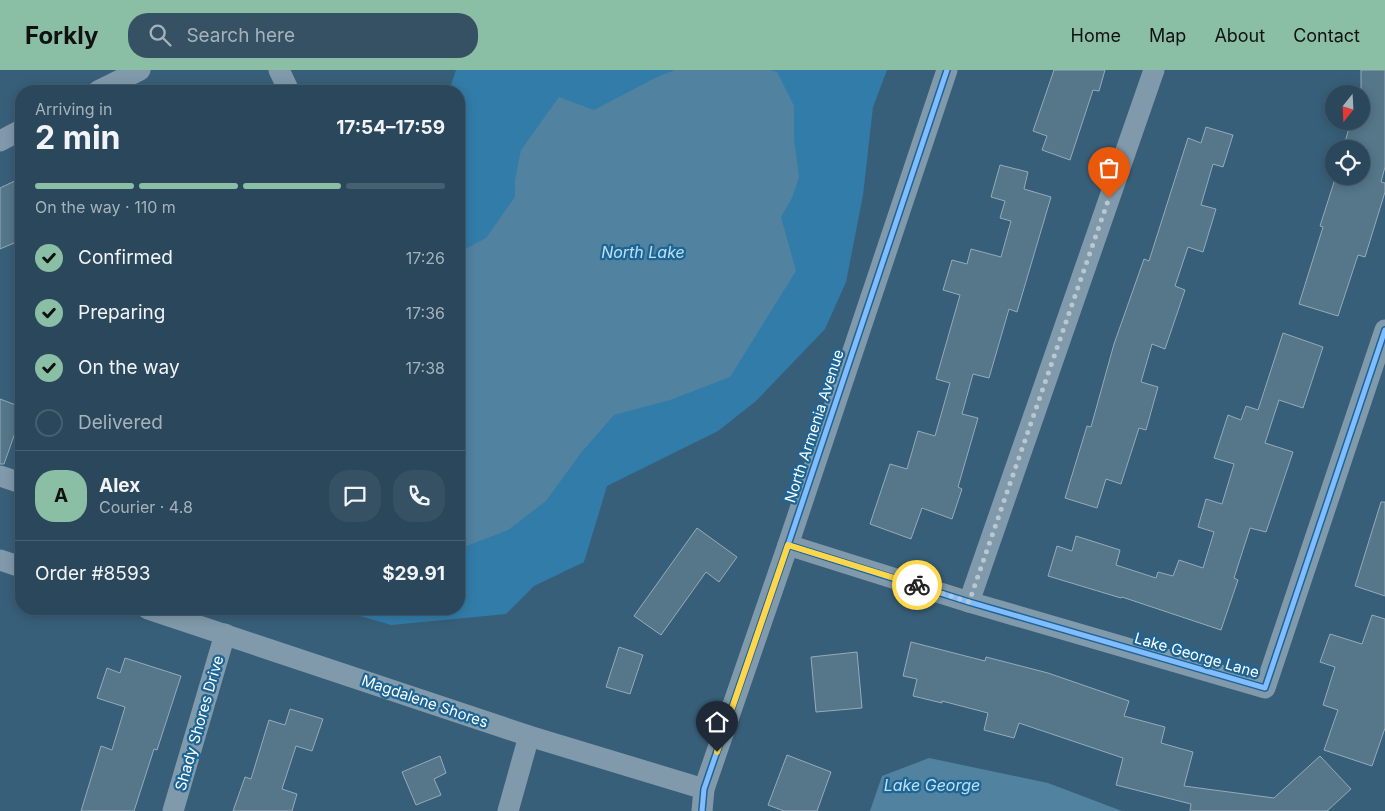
<!DOCTYPE html>
<meta charset="utf-8">
<style>
body{margin:0;font-family:Inter,sans-serif;background:#365164;color:#f1f3f6;height:100vh;display:flex;flex-direction:column;font-size:19px;white-space:nowrap}
*{box-sizing:border-box;margin:0}
p{font-size:16px;color:#a5b2bb}
.icon{flex:none;width:28px;height:28px;fill:none;stroke:currentColor;stroke-width:2;stroke-linecap:round;stroke-linejoin:round}
.map{position:relative;flex:1;overflow:hidden}
.sheet{position:absolute;left:15px;top:15px;width:450px;height:530px;display:flex;flex-direction:column;background:#2a475b;border-radius:20px;box-shadow:0 2px 12px #0003,0 0 0 1px #465f71}
.sheet>*{flex:none}
.needle{width:32px;rotate:198deg}
.buttons{position:absolute;left:1325px;top:15px;display:grid;gap:10px}
.buttons a{display:grid;place-items:center;width:45px;height:45px;border-radius:50%;background:#2a475b;box-shadow:0 2px 12px #0003,0 0 0 1px #465f71;font-size:25px}
.pin{position:absolute;display:grid;place-items:center;width:42px;height:42px;color:#fff;margin:-51px -21px;border-radius:50% 50% 50% 0;rotate:-45deg;box-shadow:0 0 5px #0007}
.pin .icon{rotate:45deg}
.courier{position:absolute;display:grid;place-items:center;width:50px;height:50px;margin:-25px;border:4px solid #ffd54a;border-radius:50%;background:#fff;color:#222;box-shadow:0 1px 6px #0007}
.headline em{font-style:normal;font-weight:700}
.headline div{display:flex;flex-direction:column-reverse}
.headline{display:flex;align-items:center;justify-content:space-between;height:85px;padding:0 20px}
h1{font-size:32px;font-weight:700;line-height:38px}
.bar{display:grid;grid-template-columns:repeat(4,1fr);gap:8px 5px;align-content:center;height:60px;padding:0 20px}
.bar i{height:6px;border-radius:4px;background:#465f71}
.bar .selected{background:#8abfa5}
.bar p{grid-column:span 4}
.line{display:flex;align-items:center;gap:12px;padding:0 20px;border-top:1px solid #465f71}
.line div{flex:1}
.round{display:grid;place-items:center;flex:none;width:52px;height:52px;border-radius:20px;background:#365164}
ol{padding:0 20px;list-style:none}
li{display:flex;align-items:center;gap:15px;height:55px}
li p{margin-inline-start:auto}
li .icon{padding:5px;border-radius:50%;background:#8abfa5;color:#111;stroke-width:4}
li:last-child{color:#a5b2bb}
li i{width:28px;height:28px;border:2px solid #465f71;border-radius:50%}
header{display:flex;align-items:center;gap:30px;box-sizing:border-box;height:70px;padding:0 25px;background:#8abfa5;color:#111}
header strong{font-size:24px}
nav{display:flex;gap:28px;margin-inline-start:auto;font-size:18px}
.search{width:350px;height:45px;background:#365164;display:flex;align-items:center;gap:12px;box-sizing:border-box;padding:0 18px;border-radius:20px;color:#a5b2bb;font-size:19px}
.map>svg:first-child{display:block}
</style>
<header>
<strong>Forkly</strong>
<div class="search"><svg class="icon" aria-label="search" viewBox="0 0 24 24"><circle cx="10" cy="10" r="6"/><path d="M15 15l6 6"/></svg>Search here</div>
<nav><a>Home</a><a>Map</a><a>About</a><a>Contact</a></nav>
</header>
<div class="map">
<svg width="1385" height="741" viewBox="0 0 1385 741">
<rect width="100%" height="100%" fill="#385f79"/>
<path fill="#327ca9" d="M 456,0 L 887,0 L 873,37 L 863,125 L 846,212 L 825,259 L 756,331 L 718,361 L 607,416 L 584,492 L 534,516 L 506,544 L 391,555 L 336,539 L 459,539 L 459,21 L 449,21 Z"/>
<g fill="#5182a0">
<path d="M 675,0 L 770,0 L 777,2 L 794,36 L 794,69 L 799,107 L 792,128 L 781,147 L 796,201 L 730,307 L 670,330 L 614,345 L 581,383 L 546,431 L 508,460 L 459,479 L 459,182 L 486,168 L 515,127 L 515,110 L 521,80 L 559,27 L 594,40 L 655,8 Z"/>
<path d="M 929,688 L 1048,713 L 1122,741 L 870,741 L 882,706 Z"/>
</g>
<g fill="#56768a" stroke="#96abb9">
<path d="M 1054,0 L 1105,0 L 1099,21 L 1093,20 L 1070,90 L 1042,80 L 1047,66 L 1033,61 Z"/>
<path d="M 1361,0 L 1385,0 L 1385,97 L 1381,112 L 1385,113 L 1385,122 L 1365,187 L 1358,185 L 1338,246 L 1299,234 L 1323,157 L 1320,156 L 1336,106 L 1361,106 L 1361,79 L 1343,79 L 1351,51 L 1361,51 Z"/>
<path d="M 1206,57 L 1233,65 L 1223,97 L 1213,94 L 1201,135 L 1216,139 L 1203,182 L 1188,177 L 1175,216 L 1185,220 L 1165,279 L 1152,274 L 1141,312 L 1158,317 L 1146,360 L 1139,358 L 1121,414 L 1106,409 L 1097,438 L 1065,428 L 1087,356 L 1091,357 L 1114,274 L 1144,189 L 1149,191 L 1188,68 L 1201,73 Z"/>
<path d="M 1000,95 L 1028,102 L 1024,119 L 1051,127 L 1017,242 L 1009,239 L 989,308 L 973,304 L 962,344 L 978,348 L 958,417 L 962,419 L 952,449 L 922,438 L 911,469 L 870,454 L 890,394 L 907,399 L 918,361 L 935,366 L 950,313 L 936,309 L 960,225 L 943,220 L 952,190 L 967,194 L 971,179 L 1001,187 L 1011,151 L 1000,148 L 1005,131 L 991,127 Z"/>
<path d="M 21,108 L 21,170 L 0,179 L 0,118 Z"/>
<path d="M 1283,263 L 1323,277 L 1303,338 L 1279,330 L 1265,373 L 1293,382 L 1266,462 L 1250,458 L 1234,508 L 1238,510 L 1221,560 L 1122,527 L 1121,528 L 1048,506 L 1057,476 L 1072,481 L 1076,466 L 1120,480 L 1116,495 L 1156,508 L 1158,502 L 1173,506 L 1179,490 L 1203,498 L 1214,462 L 1198,457 L 1206,429 L 1222,434 L 1234,394 L 1214,388 L 1228,345 L 1241,350 L 1246,336 L 1258,340 Z"/>
<path d="M 0,329 L 21,337 L 21,346 L 4,394 L 0,394 Z"/>
<path d="M 1381,432 L 1385,432 L 1385,526 L 1355,516 Z"/>
<path d="M 697,458 L 737,487 L 719,512 L 706,502 L 661,565 L 634,546 Z"/>
<path d="M 1372,545 L 1385,549 L 1385,658 L 1372,696 L 1324,680 L 1338,640 L 1323,635 L 1335,597 L 1320,592 L 1330,564 L 1362,574 Z"/>
<path d="M 911,572 L 985,591 L 986,587 L 1048,603 L 1129,631 L 1124,646 L 1165,657 L 1161,673 L 1193,682 L 1184,716 L 1274,728 L 1320,686 L 1351,719 L 1327,741 L 1190,741 L 1191,734 L 1116,715 L 1123,688 L 1019,653 L 1014,668 L 984,660 L 988,643 L 942,631 L 942,633 L 913,626 L 917,609 L 903,606 Z"/>
<path d="M 619,577 L 643,585 L 630,624 L 606,617 Z"/>
<path d="M 857,582 L 862,638 L 816,642 L 811,587 Z"/>
<path d="M 125,588 L 181,606 L 157,680 L 154,679 L 134,741 L 81,741 L 101,676 L 112,680 L 125,637 L 97,628 L 107,598 L 120,603 Z"/>
<path d="M 290,639 L 323,649 L 312,681 L 296,676 L 282,719 L 297,724 L 292,741 L 233,741 L 245,707 L 251,709 L 269,650 L 285,655 Z"/>
<path d="M 787,685 L 831,702 L 817,741 L 784,741 L 768,735 Z"/>
<path d="M 440,686 L 446,703 L 434,709 L 441,725 L 416,735 L 402,702 Z"/>
</g>
<g fill="none" stroke-linecap="round" stroke-linejoin="round">
<g stroke="#819aab" stroke-width="21">
<path d="M 279,0 L 289,21"/>
<path d="M 98,21 L 140,0"/>
<path d="M 0,71 L 21,60"/>
<path d="M 0,406 L 21,413"/>
<path d="M 788,475 L 969,532 L 1265,618 L 1385,260"/>
<path d="M 0,490 L 21,497"/>
<path d="M 969,532 L 1154,0"/>
<path d="M 148,539 L 529,666 L 704,719"/>
<path d="M 173,741 L 225,564"/>
<path d="M 508,741 L 529,666"/>
<path d="M 702,741 L 704,719 L 788,475 L 947,0"/>
</g>
<defs>
<g id="cycleway">
<path d="M 788,475 L 969,532 L 1265,618 L 1385,260"/>
<path d="M 702,741 L 704,719 L 788,475 L 947,0"/>
</g>
</defs>
<use href="#cycleway" stroke="#1d6594" stroke-width="8"/>
<use href="#cycleway" stroke="#80bcff" stroke-width="5"/>
</g>
<g fill="none" stroke-linecap="round" stroke-linejoin="round">
<path stroke="#b9c7d0" stroke-width="5" stroke-dasharray="0 9" d="M 917,515 L 969,532 L 1109,128"/>
<path stroke="#ffd54a" stroke-width="6" d="M 717,682 L 788,475 L 917,515"/>
</g>
<g text-anchor="middle" dominant-baseline="central" stroke-width="4.5" stroke-linejoin="round" paint-order="stroke">
<g font-size="15" fill="#fff" stroke="#1d6594">
<text transform="translate(814 356) rotate(-72)">North Armenia Avenue</text>
<text transform="translate(1197 585) rotate(16)">Lake George Lane</text>
<text transform="translate(425 631) rotate(19)">Magdalene Shores</text>
<text transform="translate(199 653) rotate(-74)">Shady Shores Drive</text>
</g>
<g font-size="16" font-style="italic" fill="#bce0f5" stroke="#1d6594">
<text x="643" y="182">North Lake</text>
<text x="932" y="715">Lake George</text>
</g>
</g>
</svg>
<div class="buttons">
<a><svg class="needle" viewBox="-14 -14 28 28"><path d="M0-13l5 13h-10z" fill="#e53935"/><path d="M0 13l5-13h-10z" fill="#a5b2bb"/></svg></a>
<a><svg class="icon" aria-label="locate" viewBox="0 0 24 24"><circle cx="12" cy="12" r="6"/><path d="M12 2v4M12 18v4M2 12h4M18 12h4"/></svg></a>
</div>
<div class="pin" style="left:1109px;top:128px;background:#ea580c"><svg class="icon" aria-label="bag" viewBox="0 0 24 24"><path d="M5 8h14l-1 12H6zM9 8a3 3 0 0 1 6 0"/></svg></div>
<div class="pin" style="left:717px;top:682px;background:#1f2937"><svg class="icon" aria-label="home" viewBox="0 0 24 24"><path d="M3 11l9-7 9 7M6 9v11h12V9"/></svg></div>
<div class="courier" style="left:917px;top:515px"><svg class="icon" aria-label="bike" viewBox="0 0 24 24"><circle cx="6" cy="16" r="4"/><circle cx="18" cy="16" r="4"/><path d="M6 16l4-8h5l3 8M10 8l3 8H6M13 5h3"/></svg></div>
<section class="sheet">
<div class="headline"><div><h1>2 min</h1><p>Arriving in</p></div><em>17:54–17:59</em></div>
<div class="bar"><i class="selected"></i><i class="selected"></i><i class="selected"></i><i></i><p>On the way · 110 m</p></div>
<ol>
<li><svg class="icon" aria-label="check" viewBox="0 0 24 24"><path d="M5 12l5 5 9-10"/></svg>Confirmed<p>17:26</p></li>
<li><svg class="icon" aria-label="check" viewBox="0 0 24 24"><path d="M5 12l5 5 9-10"/></svg>Preparing<p>17:36</p></li>
<li><svg class="icon" aria-label="check" viewBox="0 0 24 24"><path d="M5 12l5 5 9-10"/></svg>On the way<p>17:38</p></li>
<li><i></i>Delivered</li>
</ol>
<div class="line" style="height:90px"><b class="round" style="background:#8abfa5;color:#111">A</b><div><b>Alex</b><p>Courier · 4.8</p></div><a class="round"><svg class="icon" aria-label="chat" viewBox="0 0 24 24"><path d="M4 5h16v11H9l-5 4z"/></svg></a><a class="round"><svg class="icon" aria-label="phone" viewBox="0 0 24 24"><path d="M5 4h4l2 5-3 2q2 4 5 5l2-3 5 2v4C11 20 4 13 5 4z"/></svg></a></div>
<div class="line" style="height:65px"><div>Order #8593</div><b>$29.91</b></div>
</section>
</div>
